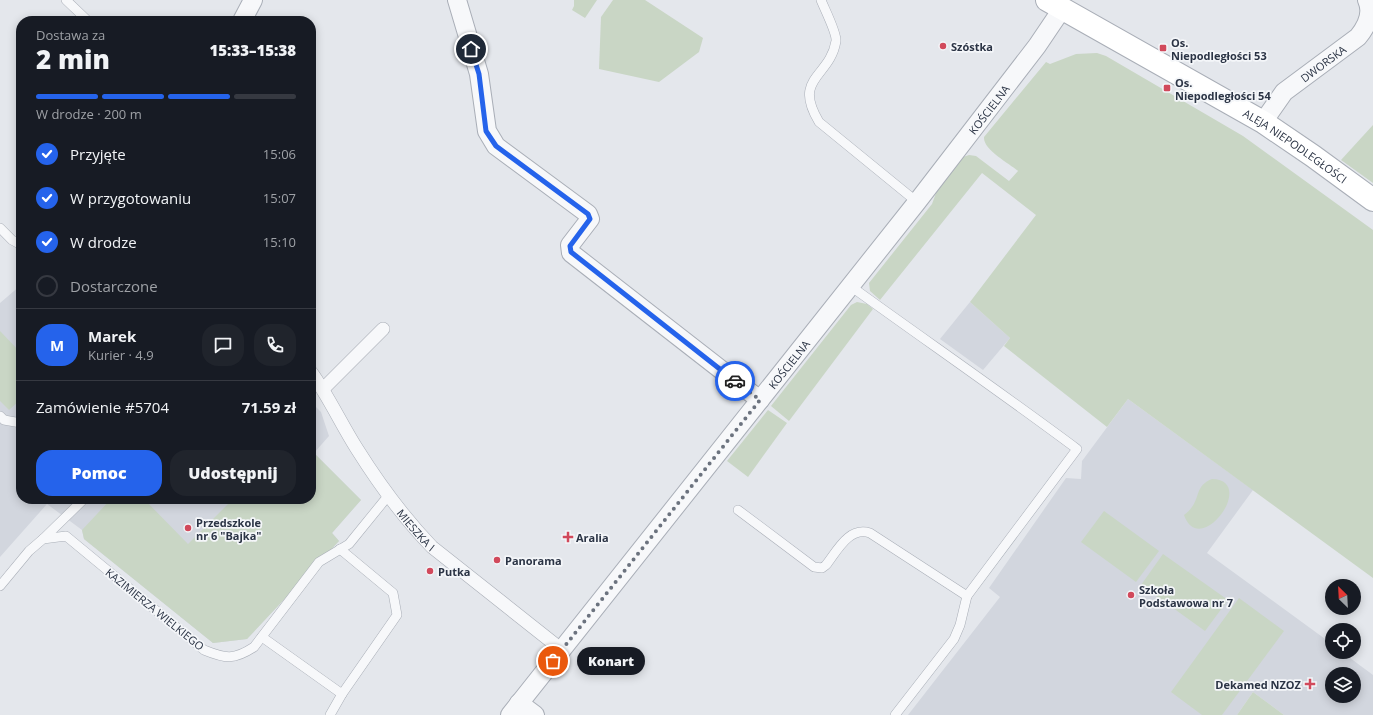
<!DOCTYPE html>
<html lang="pl">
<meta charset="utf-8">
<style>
body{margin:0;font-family:"Open Sans",sans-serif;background:#20242c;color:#f1f3f6;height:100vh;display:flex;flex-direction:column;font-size:15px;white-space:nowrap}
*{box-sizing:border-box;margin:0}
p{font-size:13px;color:#9ea1a6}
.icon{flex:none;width:22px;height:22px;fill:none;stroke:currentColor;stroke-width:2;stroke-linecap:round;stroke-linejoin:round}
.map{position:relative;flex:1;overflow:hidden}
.sheet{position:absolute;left:16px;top:16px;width:300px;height:488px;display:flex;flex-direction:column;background:#171b24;border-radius:16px;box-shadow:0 2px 10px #0003}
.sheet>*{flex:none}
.needle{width:26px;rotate:336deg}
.fabs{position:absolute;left:1325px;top:579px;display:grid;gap:8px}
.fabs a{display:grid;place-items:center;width:36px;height:36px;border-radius:50%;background:#171b24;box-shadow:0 2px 10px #0003;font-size:20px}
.pin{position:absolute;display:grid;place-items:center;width:34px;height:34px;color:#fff;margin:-17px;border:2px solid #fff;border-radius:50%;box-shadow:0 1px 4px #0007}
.courier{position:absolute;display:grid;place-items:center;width:40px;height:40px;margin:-20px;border:3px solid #2563eb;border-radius:50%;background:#fff;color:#222;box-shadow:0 1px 5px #0007}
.bubble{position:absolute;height:28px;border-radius:14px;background:#171b24;box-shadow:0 2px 10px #0003;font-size:13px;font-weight:800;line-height:28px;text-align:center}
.overview em{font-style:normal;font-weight:800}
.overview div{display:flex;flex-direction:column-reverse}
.overview{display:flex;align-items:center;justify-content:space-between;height:68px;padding:0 20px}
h1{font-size:26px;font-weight:800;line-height:30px}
.bar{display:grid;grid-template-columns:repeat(4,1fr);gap:6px 4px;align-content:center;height:48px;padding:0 20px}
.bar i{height:5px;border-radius:3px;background:#363941}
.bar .on{background:#2563eb}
.bar p{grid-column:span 4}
.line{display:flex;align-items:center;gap:10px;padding:0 20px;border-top:1px solid #363941}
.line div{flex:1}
.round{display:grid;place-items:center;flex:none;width:42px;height:42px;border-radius:16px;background:#20242c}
ol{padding:0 20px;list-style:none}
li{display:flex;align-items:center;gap:12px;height:44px}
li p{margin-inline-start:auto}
li .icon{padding:4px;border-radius:50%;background:#2563eb;color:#fff;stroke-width:4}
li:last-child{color:#9ea1a6}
li i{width:22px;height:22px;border:2px solid #363941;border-radius:50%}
.primary-button{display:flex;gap:8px;margin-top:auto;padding:8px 20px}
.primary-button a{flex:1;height:46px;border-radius:16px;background:#2563eb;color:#fff;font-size:16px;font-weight:800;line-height:46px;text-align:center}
.primary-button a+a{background:#20242c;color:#f1f3f6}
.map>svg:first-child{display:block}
</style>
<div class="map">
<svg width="1373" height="715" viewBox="0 0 1373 715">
<rect width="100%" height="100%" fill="#e4e7ec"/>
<g fill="#d2d6de" fill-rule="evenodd">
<path d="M 21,285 L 21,499 L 311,499 L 311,402 L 321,412 L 329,436 L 314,453 L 361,500 L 332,533 L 339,541 L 247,639 L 213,643 L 84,539 L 82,530 L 47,504 L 0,557 L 0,303 Z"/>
<path d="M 970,302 L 1010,338 L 983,370 L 940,339 Z"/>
<path d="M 1128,399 L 1253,490 L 1207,553 L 1332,644 L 1332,652 L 1342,652 L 1373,675 L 1373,715 L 1284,715 L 1253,692 L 1237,715 L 908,715 L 1000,597 L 989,588 L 1066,478 L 1081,479 L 1082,461 ZM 1332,674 L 1354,674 L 1354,696 L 1332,696 Z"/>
</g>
<g fill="#c9d6c5">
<path d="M 574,0 L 597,0 L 585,18 L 572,10 L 574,6 Z"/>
<path d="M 613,0 L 645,0 L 703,38 L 699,52 L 659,82 L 599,69 L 601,17 Z"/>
<path d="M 1097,53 L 1106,56 L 1243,136 L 1373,230 L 1373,578 L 1128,399 L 1107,427 L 1004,346 L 1010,338 L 970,302 L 1036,215 L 982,173 L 880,300 L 870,291 L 869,283 L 932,204 L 940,182 L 963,157 L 969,155 L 976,156 L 1009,181 L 1018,171 C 1009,163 983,150 984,137 L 1046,62 L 1050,64 L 1076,54 Z"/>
<path d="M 1373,125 L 1373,183 L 1341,160 Z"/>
<path d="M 857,302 L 867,304 L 873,309 L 789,421 L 771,406 L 851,305 Z"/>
<path d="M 0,331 L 21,353 L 21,399 L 9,410 L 0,401 Z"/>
<path d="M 768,410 L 787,423 L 748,477 L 727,461 Z"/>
<path d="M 314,453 L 361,500 L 332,533 L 339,541 L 247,639 L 213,643 L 84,539 L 82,530 L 111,499 L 144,499 L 188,544 L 233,499 L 311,499 L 311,456 Z"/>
<path d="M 1212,479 C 1258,480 1200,560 1184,515 C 1203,501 1192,487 1212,479 Z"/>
<path d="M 1104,511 L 1159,551 L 1136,582 L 1081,542 Z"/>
<path d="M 1163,554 L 1228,600 L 1205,631 L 1141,585 Z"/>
<path d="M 1239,598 L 1284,631 L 1222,715 L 1202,715 L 1171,692 Z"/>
<path d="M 1253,692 L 1284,715 L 1237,715 Z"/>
</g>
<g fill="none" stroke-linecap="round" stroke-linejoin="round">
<defs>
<g id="service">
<path d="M 66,0 L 88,21"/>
<path d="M 821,0 C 824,8 837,33 836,41 C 830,78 792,77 819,122 L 917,202"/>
<path d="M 0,228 L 12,240 L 21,245"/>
<path d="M 849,285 C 925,340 1002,393 1077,449 L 967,596 L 960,625 L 954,639 L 895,715"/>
<path d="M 0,416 L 4,420 L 21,423"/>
<path d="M 738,510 L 814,567 L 822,568 L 826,565 C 837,551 849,526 870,533 L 967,596"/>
<path d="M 43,539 L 84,499"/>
<path d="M 0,586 L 29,551 L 43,539 L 66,536 L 204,650 C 226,659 234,660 254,647 L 319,562 L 349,544 L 388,496"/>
<path d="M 262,637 L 342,694"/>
<path d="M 330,715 L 342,694 L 397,615 L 393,593 L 340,549"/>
</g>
<g id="pedestrian">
<path id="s1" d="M 311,372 C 329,397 341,424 357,449 C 379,484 403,517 432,547 L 562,650"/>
<path d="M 323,389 L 383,329"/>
</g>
<g id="minor">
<path d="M 457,0 L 479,74 L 487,131 L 496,146 L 588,214 L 590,219 L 570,245 L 571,253 L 760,400"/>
<path d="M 242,21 L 253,0"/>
<path id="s2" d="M 1263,122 L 1284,92 L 1358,37 C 1367,26 1373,13 1367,0"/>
<path d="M 519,703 L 535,715"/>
<path id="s3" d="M 510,715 L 917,202 L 1037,46 L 1062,9"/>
</g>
<g id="secondary">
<path id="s4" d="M 1047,0 L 1263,122 L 1313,156 L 1373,200"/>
</g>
</defs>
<use href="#service" stroke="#a9aeb7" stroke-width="10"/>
<use href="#pedestrian" stroke="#a9aeb7" stroke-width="14"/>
<use href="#minor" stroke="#a9aeb7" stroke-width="20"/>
<use href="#secondary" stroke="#a9aeb7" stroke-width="24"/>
<use href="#service" stroke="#f7f8fa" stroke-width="9"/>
<use href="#pedestrian" stroke="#f7f8fa" stroke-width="13"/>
<use href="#minor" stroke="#f7f8fa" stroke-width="18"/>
<use href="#secondary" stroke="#fff" stroke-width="22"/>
</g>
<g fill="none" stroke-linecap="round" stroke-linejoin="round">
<path stroke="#6c737f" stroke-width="4" stroke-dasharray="0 7.2" d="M 553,661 L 760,400 L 735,381"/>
<path stroke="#2563eb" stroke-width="5" d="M 471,49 L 479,74 L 486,131 L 496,146 L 588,214 L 590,219 L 570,246 L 571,252 L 735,381"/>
</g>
<g fill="#d1495b" stroke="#f4f6f9" stroke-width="1.5">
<circle cx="943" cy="46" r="4"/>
<rect x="1159" y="44" width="8" height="8" rx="2"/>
<rect x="1163" y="84" width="8" height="8" rx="2"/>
<circle cx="188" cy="528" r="4"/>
<path d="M566 531h4v4h4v4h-4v4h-4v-4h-4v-4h4z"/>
<circle cx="497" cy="560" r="4"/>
<circle cx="430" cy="571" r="4"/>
<circle cx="1131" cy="595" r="4"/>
<path d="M1308 678h4v4h4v4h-4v4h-4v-4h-4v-4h4z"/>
</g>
<g text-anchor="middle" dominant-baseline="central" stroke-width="3.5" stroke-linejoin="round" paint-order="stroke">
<g font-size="11" font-weight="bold" fill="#2b3445" stroke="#f4f6f9" text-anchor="start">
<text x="1171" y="42">Os.<tspan x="1171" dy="13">Niepodległości 53</tspan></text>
<text x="951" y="46">Szóstka</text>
<text x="1175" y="82">Os.<tspan x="1175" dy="13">Niepodległości 54</tspan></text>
<text x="196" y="522">Przedszkole<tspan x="196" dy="13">nr 6 "Bajka"</tspan></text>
<text x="576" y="537">Aralia</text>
<text x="505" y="560">Panorama</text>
<text x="438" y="571">Putka</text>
<text x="1139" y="589">Szkoła<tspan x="1139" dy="13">Podstawowa nr 7</tspan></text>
<text x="1301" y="684" text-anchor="end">Dekamed NZOZ</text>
</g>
<g font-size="11" fill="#2b3445" stroke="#f4f6f9">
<text stroke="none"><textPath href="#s2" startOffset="85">DWORSKA</textPath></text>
<text stroke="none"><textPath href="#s3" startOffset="772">KOŚCIELNA</textPath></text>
<text stroke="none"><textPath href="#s4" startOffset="288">ALEJA NIEPODLEGŁOŚCI</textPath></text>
<text stroke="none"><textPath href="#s3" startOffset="448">KOŚCIELNA</textPath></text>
<text stroke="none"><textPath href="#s1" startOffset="190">MIESZKA I</textPath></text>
<text transform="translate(155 609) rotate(39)">KAZIMIERZA WIELKIEGO</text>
</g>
</g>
</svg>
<div class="fabs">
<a><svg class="needle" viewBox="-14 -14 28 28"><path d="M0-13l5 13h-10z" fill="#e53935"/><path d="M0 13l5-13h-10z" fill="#9ea1a6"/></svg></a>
<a><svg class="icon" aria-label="locate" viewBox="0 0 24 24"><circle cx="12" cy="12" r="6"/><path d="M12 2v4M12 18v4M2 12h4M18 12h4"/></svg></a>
<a><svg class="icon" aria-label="layers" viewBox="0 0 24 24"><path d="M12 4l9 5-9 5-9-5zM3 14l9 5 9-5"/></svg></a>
</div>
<div class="pin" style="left:553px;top:661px;background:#ea580c"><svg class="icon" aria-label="bag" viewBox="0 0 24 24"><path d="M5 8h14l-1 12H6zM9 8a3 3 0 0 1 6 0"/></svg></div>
<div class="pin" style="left:471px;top:49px;background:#1f2937"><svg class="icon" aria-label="home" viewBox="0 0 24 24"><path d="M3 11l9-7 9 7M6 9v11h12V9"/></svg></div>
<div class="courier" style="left:735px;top:381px"><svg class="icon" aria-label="car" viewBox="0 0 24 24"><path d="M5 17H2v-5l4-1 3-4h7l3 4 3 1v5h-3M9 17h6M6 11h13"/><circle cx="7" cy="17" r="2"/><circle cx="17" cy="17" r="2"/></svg></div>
<div class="bubble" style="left:577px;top:647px;width:68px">Konart</div>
<section class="sheet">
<div class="overview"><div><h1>2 min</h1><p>Dostawa za</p></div><em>15:33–15:38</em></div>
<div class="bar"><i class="on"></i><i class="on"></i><i class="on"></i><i></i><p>W drodze · 200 m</p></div>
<ol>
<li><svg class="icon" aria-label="check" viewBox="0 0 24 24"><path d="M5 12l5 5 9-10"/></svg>Przyjęte<p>15:06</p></li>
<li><svg class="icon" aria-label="check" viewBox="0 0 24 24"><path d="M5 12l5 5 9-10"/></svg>W przygotowaniu<p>15:07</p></li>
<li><svg class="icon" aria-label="check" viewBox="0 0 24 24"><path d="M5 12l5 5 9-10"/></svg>W drodze<p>15:10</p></li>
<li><i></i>Dostarczone</li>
</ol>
<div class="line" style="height:72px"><b class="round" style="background:#2563eb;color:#fff">M</b><div><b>Marek</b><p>Kurier · 4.9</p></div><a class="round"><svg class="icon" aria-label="chat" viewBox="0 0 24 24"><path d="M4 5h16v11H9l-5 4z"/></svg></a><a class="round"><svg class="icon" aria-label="phone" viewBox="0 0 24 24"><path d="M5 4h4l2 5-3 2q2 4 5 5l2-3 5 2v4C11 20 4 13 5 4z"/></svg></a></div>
<div class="line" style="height:52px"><div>Zamówienie #5704</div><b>71.59 zł</b></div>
<div class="primary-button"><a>Pomoc</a><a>Udostępnij</a></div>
</section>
</div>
